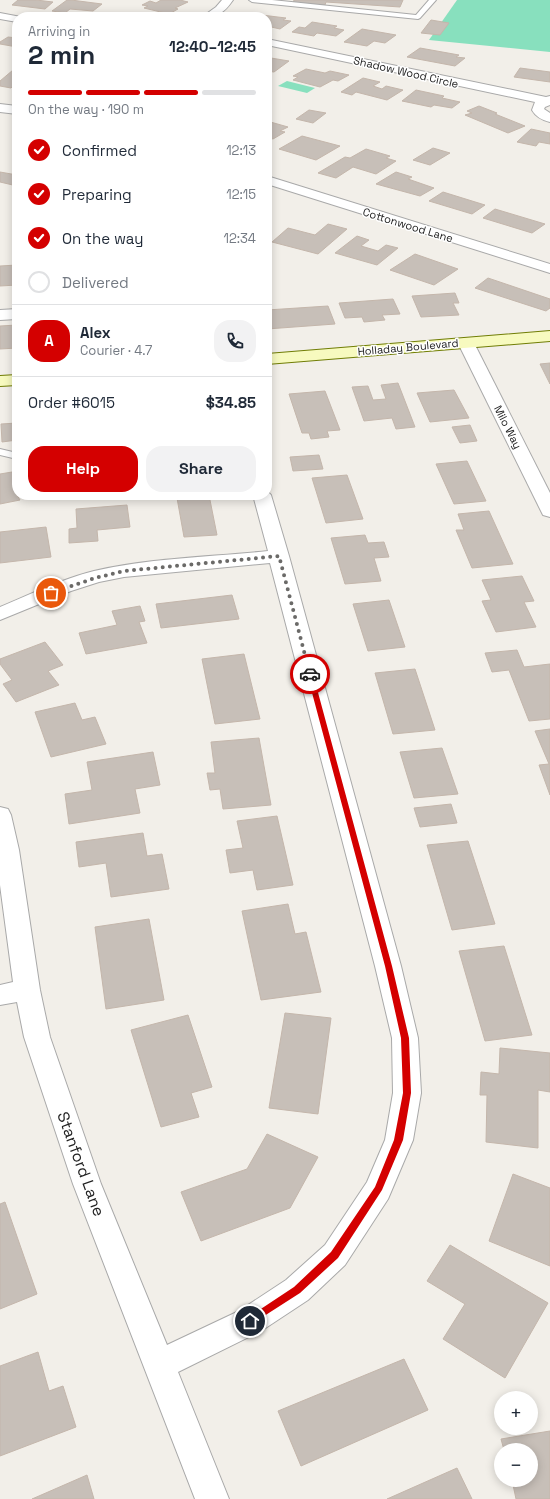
<!DOCTYPE html>
<meta charset="utf-8">
<style>
body{margin:0;font-family:"Space Grotesk",sans-serif;background:#f2f2f3;color:#1f2937;height:100vh;display:flex;flex-direction:column;font-size:15px;white-space:nowrap}
*{box-sizing:border-box;margin:0}
p{font-size:13px;color:#747a83}
.icon{flex:none;width:22px;height:22px;fill:none;stroke:currentColor;stroke-width:2;stroke-linecap:round;stroke-linejoin:round}
.map{position:relative;flex:1;overflow:hidden}
.drawer{position:absolute;left:12px;top:12px;width:260px;height:488px;display:flex;flex-direction:column;background:#fff;border-radius:16px;box-shadow:0 2px 10px #0003}
.drawer>*{flex:none}
.tools{position:absolute;left:494px;top:1391px;display:grid;gap:8px}
.tools a{display:grid;place-items:center;width:44px;height:44px;border-radius:50%;background:#fff;box-shadow:0 2px 10px #0003;font-size:20px}
.pin{position:absolute;display:grid;place-items:center;width:34px;height:34px;color:#fff;margin:-17px;border:2px solid #fff;border-radius:50%;box-shadow:0 1px 4px #0007}
.courier{position:absolute;display:grid;place-items:center;width:40px;height:40px;margin:-20px;border:3px solid #d40000;border-radius:50%;background:#fff;color:#222;box-shadow:0 1px 5px #0007}
.overview em{font-style:normal;font-weight:700}
.overview div{display:flex;flex-direction:column-reverse}
.overview{display:flex;align-items:center;justify-content:space-between;height:68px;padding:0 16px}
h1{font-size:26px;font-weight:700;line-height:30px}
.bar{display:grid;grid-template-columns:repeat(4,1fr);gap:6px 4px;align-content:center;height:48px;padding:0 16px}
.bar i{height:5px;border-radius:3px;background:#e0e1e3}
.bar .current{background:#d40000}
.bar p{grid-column:span 4}
.line{display:flex;align-items:center;gap:10px;padding:0 16px;border-top:1px solid #e0e1e3}
.line div{flex:1}
.round{display:grid;place-items:center;flex:none;width:42px;height:42px;border-radius:16px;background:#f2f2f3}
ol{padding:0 16px;list-style:none}
li{display:flex;align-items:center;gap:12px;height:44px}
li p{margin-inline-start:auto}
li .icon{padding:4px;border-radius:50%;background:#d40000;color:#fff;stroke-width:4}
li:last-child{color:#747a83}
li i{width:22px;height:22px;border:2px solid #e0e1e3;border-radius:50%}
.primary-button{display:flex;gap:8px;margin-top:auto;padding:8px 16px}
.primary-button a{flex:1;height:46px;border-radius:16px;background:#d40000;color:#fff;font-size:16px;font-weight:700;line-height:46px;text-align:center}
.primary-button a+a{background:#f2f2f3;color:#1f2937}
.map>svg:first-child{display:block}
</style>
<div class="map">
<svg width="550" height="1499" viewBox="0 0 550 1499">
<rect width="100%" height="100%" fill="#f2efe9"/>
<g fill="#88e0be">
<path d="M 457,0 L 550,0 L 550,52 L 429,40 Z"/>
<path d="M 287,81 L 315,88 L 307,93 L 278,86 Z"/>
</g>
<g fill="#c7bfb8" stroke="#c4b6ab">
<path d="M 18,0 L 36,0 L 53,2 L 45,9 L 12,5 Z"/>
<path d="M 67,0 L 71,0 L 102,4 L 93,11 L 70,9 L 65,13 L 52,11 Z"/>
<path d="M 161,0 L 180,0 L 188,2 L 175,8 L 178,9 L 169,14 L 144,8 L 148,6 L 142,5 L 150,1 L 156,3 Z"/>
<path d="M 294,0 L 403,0 L 400,7 L 326,2 L 325,5 L 293,3 Z"/>
<path d="M 108,13 L 124,17 L 98,17 Z"/>
<path d="M 245,13 L 286,18 L 283,20 L 291,21 L 280,29 L 267,26 L 267,17 L 239,17 Z"/>
<path d="M 431,20 L 449,23 L 440,35 L 421,33 Z"/>
<path d="M 312,22 L 337,26 L 334,28 L 344,30 L 336,36 L 317,33 L 314,36 L 292,32 L 299,27 L 305,28 Z"/>
<path d="M 362,29 L 396,35 L 385,43 L 374,41 L 367,46 L 344,42 Z"/>
<path d="M 8,37 L 17,38 L 17,47 L 0,44 L 0,42 Z"/>
<path d="M 420,48 L 459,55 L 456,57 L 465,58 L 455,66 L 407,57 Z"/>
<path d="M 271,58 L 289,61 L 274,72 L 267,71 L 267,61 Z"/>
<path d="M 520,68 L 550,72 L 550,82 L 514,77 Z"/>
<path d="M 306,69 L 325,73 L 330,71 L 349,75 L 338,81 L 333,80 L 320,87 L 293,80 L 298,77 L 293,76 Z"/>
<path d="M 13,70 L 17,71 L 17,86 L 14,85 L 11,88 L 0,86 L 0,81 Z"/>
<path d="M 363,78 L 380,82 L 373,86 L 382,89 L 386,86 L 403,90 L 387,100 L 356,92 L 352,95 L 341,92 Z"/>
<path d="M 416,90 L 444,96 L 442,98 L 460,102 L 452,108 L 434,105 L 431,107 L 402,101 Z"/>
<path d="M 479,106 L 497,113 L 495,114 L 525,126 L 508,133 L 465,115 L 472,113 L 467,111 Z"/>
<path d="M 309,110 L 326,113 L 313,123 L 296,119 Z"/>
<path d="M 267,121 L 288,127 L 280,131 L 285,132 L 273,139 L 267,137 Z"/>
<path d="M 531,129 L 550,133 L 550,144 L 539,142 L 536,146 L 517,142 Z"/>
<path d="M 302,136 L 340,146 L 316,160 L 279,149 Z"/>
<path d="M 433,148 L 450,153 L 430,165 L 413,160 Z"/>
<path d="M 366,149 L 390,156 L 386,158 L 396,161 L 376,174 L 353,167 L 336,178 L 318,173 L 345,157 L 350,158 Z"/>
<path d="M 0,172 L 17,175 L 17,186 L 0,182 Z"/>
<path d="M 396,172 L 412,177 L 408,179 L 434,188 L 420,196 L 376,184 Z"/>
<path d="M 443,192 L 485,205 L 472,214 L 429,201 Z"/>
<path d="M 495,209 L 545,224 L 532,233 L 483,218 Z"/>
<path d="M 328,224 L 347,229 L 318,254 L 272,242 L 288,228 L 315,235 Z"/>
<path d="M 357,236 L 369,240 L 361,246 L 378,251 L 386,245 L 398,248 L 377,265 L 335,253 Z"/>
<path d="M 415,254 L 458,269 L 434,285 L 390,270 Z"/>
<path d="M 17,265 L 17,285 L 0,286 L 0,266 Z"/>
<path d="M 488,278 L 550,299 L 550,308 L 546,311 L 475,288 Z"/>
<path d="M 455,293 L 459,303 L 453,303 L 459,315 L 421,317 L 412,296 Z"/>
<path d="M 393,299 L 400,314 L 382,315 L 385,320 L 364,322 L 362,317 L 345,318 L 339,303 Z"/>
<path d="M 328,306 L 335,324 L 267,329 L 267,310 Z"/>
<path d="M 17,325 L 17,348 L 0,349 L 0,326 Z"/>
<path d="M 550,363 L 550,384 L 540,364 Z"/>
<path d="M 398,383 L 415,427 L 396,429 L 392,418 L 364,421 L 352,387 L 368,386 L 373,400 L 386,399 L 381,385 Z"/>
<path d="M 454,390 L 469,418 L 430,422 L 417,393 Z"/>
<path d="M 325,391 L 340,430 L 327,431 L 329,437 L 311,439 L 309,433 L 302,433 L 289,394 Z"/>
<path d="M 17,423 L 17,440 L 2,442 L 1,424 Z"/>
<path d="M 470,425 L 477,441 L 460,443 L 452,427 Z"/>
<path d="M 319,455 L 323,469 L 293,471 L 290,457 Z"/>
<path d="M 467,461 L 486,501 L 454,504 L 436,464 Z"/>
<path d="M 12,472 L 13,474 L 17,473 L 17,495 L 20,500 L 0,504 L 0,474 Z"/>
<path d="M 347,475 L 363,519 L 326,523 L 312,478 Z"/>
<path d="M 209,495 L 217,535 L 184,537 L 177,498 Z"/>
<path d="M 127,505 L 130,527 L 97,530 L 98,541 L 69,543 L 69,529 L 77,528 L 76,509 Z"/>
<path d="M 489,511 L 513,564 L 472,568 L 456,530 L 464,530 L 458,514 Z"/>
<path d="M 46,527 L 51,557 L 0,563 L 0,532 Z"/>
<path d="M 365,535 L 368,543 L 384,542 L 389,557 L 374,558 L 381,581 L 345,584 L 331,538 Z"/>
<path d="M 522,576 L 534,601 L 524,602 L 536,627 L 496,632 L 482,601 L 491,600 L 482,580 Z"/>
<path d="M 232,595 L 239,619 L 161,628 L 156,604 Z"/>
<path d="M 389,600 L 405,647 L 368,651 L 353,604 Z"/>
<path d="M 140,606 L 145,621 L 139,622 L 147,643 L 86,654 L 79,633 L 117,625 L 112,611 Z"/>
<path d="M 45,642 L 63,665 L 48,671 L 59,685 L 16,702 L 3,684 L 12,680 L 0,664 L 0,659 Z"/>
<path d="M 517,650 L 524,667 L 550,664 L 550,719 L 529,721 L 509,670 L 492,672 L 485,653 Z"/>
<path d="M 244,654 L 260,719 L 215,724 L 202,659 Z"/>
<path d="M 415,669 L 435,730 L 393,734 L 375,673 Z"/>
<path d="M 75,703 L 82,720 L 95,717 L 106,744 L 51,757 L 35,712 Z"/>
<path d="M 550,729 L 550,795 L 539,765 L 549,764 L 535,731 Z"/>
<path d="M 259,738 L 271,805 L 223,809 L 220,789 L 210,790 L 207,773 L 215,773 L 211,742 Z"/>
<path d="M 442,748 L 458,794 L 414,798 L 400,752 Z"/>
<path d="M 153,752 L 160,785 L 135,789 L 140,813 L 69,824 L 65,794 L 92,790 L 87,762 Z"/>
<path d="M 451,804 L 457,823 L 420,827 L 414,808 Z"/>
<path d="M 277,816 L 293,885 L 257,890 L 253,870 L 230,873 L 226,850 L 243,848 L 237,821 Z"/>
<path d="M 143,833 L 147,856 L 162,854 L 169,889 L 111,897 L 106,863 L 79,867 L 76,842 Z"/>
<path d="M 468,841 L 495,924 L 452,930 L 427,845 Z"/>
<path d="M 288,904 L 295,934 L 306,932 L 321,992 L 261,1000 L 242,911 Z"/>
<path d="M 149,919 L 164,1000 L 106,1009 L 95,927 Z"/>
<path d="M 504,946 L 532,1035 L 485,1041 L 459,951 Z"/>
<path d="M 285,1013 L 331,1018 L 318,1114 L 269,1108 Z"/>
<path d="M 188,1015 L 212,1087 L 191,1093 L 199,1117 L 161,1127 L 131,1030 Z"/>
<path d="M 500,1048 L 550,1053 L 550,1092 L 538,1090 L 538,1148 L 486,1142 L 487,1095 L 480,1095 L 481,1072 L 499,1074 Z"/>
<path d="M 267,1134 L 318,1157 L 290,1208 L 201,1241 L 181,1192 L 247,1169 Z"/>
<path d="M 513,1174 L 550,1188 L 550,1266 L 489,1241 Z"/>
<path d="M 5,1202 L 37,1294 L 0,1309 L 0,1204 Z"/>
<path d="M 450,1245 L 548,1303 L 505,1378 L 443,1339 L 465,1304 L 427,1281 Z"/>
<path d="M 38,1352 L 49,1391 L 63,1386 L 76,1427 L 0,1456 L 0,1366 Z"/>
<path d="M 404,1359 L 428,1410 L 301,1466 L 278,1411 Z"/>
<path d="M 550,1431 L 550,1499 L 516,1499 L 512,1480 L 531,1480 L 531,1450 L 504,1450 L 501,1439 Z"/>
<path d="M 457,1468 L 472,1499 L 387,1499 Z"/>
<path d="M 87,1475 L 94,1499 L 32,1499 Z"/>
</g>
<g fill="none" stroke-linecap="round" stroke-linejoin="round">
<defs>
<g id="service">
<path d="M 249,0 L 272,0 L 416,15 L 429,0 L 436,0 L 420,18 L 418,19 L 252,2 Z"/>
<path d="M 0,449 L 17,453 L 17,459 L 0,455 Z"/>
</g>
<g id="minor">
<path d="M 222,0 L 233,0 C 224,13 218,17 202,17 L 216,7 Z"/>
<path d="M 0,13 L 21,17 L 17,17 L 17,22 L 0,19 Z"/>
<path d="M 267,39 L 546,97 L 550,96 L 550,105 L 545,107 L 544,109 L 550,113 L 550,122 C 542,120 536,117 532,110 L 535,102 L 267,45 Z"/>
<path d="M 17,309 L 17,319 L 0,320 L 0,310 Z"/>
<path d="M 466,338 L 472,340 L 474,343 L 550,493 L 550,517 L 543,515 L 541,511 L 458,343 L 460,340 Z"/>
<path d="M 267,491 L 271,495 L 289,556 L 401,966 L 418,1038 L 421,1093 L 413,1140 L 388,1199 L 345,1265 L 308,1300 L 261,1331 L 178,1372 L 229,1499 L 195,1499 L 73,1184 L 24,1037 L 17,1002 L 0,1005 L 0,985 L 13,982 L 0,885 L 0,807 L 8,809 L 11,815 L 19,850 L 40,990 L 50,1037 L 101,1184 L 167,1345 L 239,1311 L 286,1280 L 325,1245 L 367,1182 L 385,1140 L 393,1093 L 392,1038 L 375,966 L 270,563 L 124,577 L 99,582 L 71,591 L 0,620 L 0,607 C 31,594 62,579 94,571 C 149,558 212,557 268,551 L 253,495 L 267,495 Z"/>
</g>
<g id="tertiary">
<path d="M 0,104 L 17,106 L 17,114 L 0,112 Z"/>
<path d="M 267,176 L 550,264 L 550,273 L 267,184 Z"/>
</g>
<g id="secondary">
<path d="M 550,331 L 550,341 L 267,364 L 267,354 Z"/>
<path d="M 17,375 L 17,385 L 0,386 L 0,376 Z"/>
</g>
</defs>
<use href="#service" stroke="#a9a9a9" stroke-width="2"/>
<use href="#minor" stroke="#a9a9a9" stroke-width="2"/>
<use href="#tertiary" stroke="#a9a9a9" stroke-width="2"/>
<use href="#secondary" stroke="#707d05" stroke-width="2"/>
<use href="#service" fill="#fff" fill-rule="evenodd"/>
<use href="#minor" fill="#fff" fill-rule="evenodd"/>
<use href="#tertiary" fill="#fff" fill-rule="evenodd"/>
<use href="#secondary" fill="#f7fabf" fill-rule="evenodd"/>
</g>
<path fill="#d40000" d="M 310,672 L 313,674 L 392,966 L 409,1038 L 411,1093 L 403,1140 L 382,1190 L 338,1258 L 300,1293 L 250,1325 L 247,1324 L 245,1321 L 247,1318 L 294,1287 L 331,1252 L 375,1187 L 394,1140 L 403,1093 L 401,1038 L 385,966 L 307,674 Z"/>
<g fill="none" stroke-linecap="round" stroke-linejoin="round">
<path stroke="#6b6a68" stroke-width="4" stroke-dasharray="0 7.2" d="M 51,593 L 95,578 L 124,571 L 279,556 L 310,674"/>
</g>
<g text-anchor="middle" dominant-baseline="central" stroke-width="3" stroke-linejoin="round" paint-order="stroke">
<g font-size="11" fill="#222" stroke="#fff">
<text transform="translate(406 72) rotate(13)">Shadow Wood Circle</text>
<text transform="translate(408 225) rotate(17)">Cottonwood Lane</text>
<text transform="translate(408 347) rotate(-5)">Holladay Boulevard</text>
<text transform="translate(508 427) rotate(63)">Milo Way</text>
</g>
<g font-size="16" fill="#222" stroke="#fff">
<text transform="translate(81 1164) rotate(70)">Stanford Lane</text>
</g>
</g>
</svg>
<div class="tools">
<a>+</a>
<a>−</a>
</div>
<div class="pin" style="left:51px;top:593px;background:#ea580c"><svg class="icon" aria-label="bag" viewBox="0 0 24 24"><path d="M5 8h14l-1 12H6zM9 8a3 3 0 0 1 6 0"/></svg></div>
<div class="pin" style="left:250px;top:1321px;background:#1f2937"><svg class="icon" aria-label="home" viewBox="0 0 24 24"><path d="M3 11l9-7 9 7M6 9v11h12V9"/></svg></div>
<div class="courier" style="left:310px;top:674px"><svg class="icon" aria-label="car" viewBox="0 0 24 24"><path d="M5 17H2v-5l4-1 3-4h7l3 4 3 1v5h-3M9 17h6M6 11h13"/><circle cx="7" cy="17" r="2"/><circle cx="17" cy="17" r="2"/></svg></div>
<section class="drawer">
<div class="overview"><div><h1>2 min</h1><p>Arriving in</p></div><em>12:40–12:45</em></div>
<div class="bar"><i class="current"></i><i class="current"></i><i class="current"></i><i></i><p>On the way · 190 m</p></div>
<ol>
<li><svg class="icon" aria-label="check" viewBox="0 0 24 24"><path d="M5 12l5 5 9-10"/></svg>Confirmed<p>12:13</p></li>
<li><svg class="icon" aria-label="check" viewBox="0 0 24 24"><path d="M5 12l5 5 9-10"/></svg>Preparing<p>12:15</p></li>
<li><svg class="icon" aria-label="check" viewBox="0 0 24 24"><path d="M5 12l5 5 9-10"/></svg>On the way<p>12:34</p></li>
<li><i></i>Delivered</li>
</ol>
<div class="line" style="height:72px"><b class="round" style="background:#d40000;color:#fff">A</b><div><b>Alex</b><p>Courier · 4.7</p></div><a class="round"><svg class="icon" aria-label="phone" viewBox="0 0 24 24"><path d="M5 4h4l2 5-3 2q2 4 5 5l2-3 5 2v4C11 20 4 13 5 4z"/></svg></a></div>
<div class="line" style="height:52px"><div>Order #6015</div><b>$34.85</b></div>
<div class="primary-button"><a>Help</a><a>Share</a></div>
</section>
</div>
